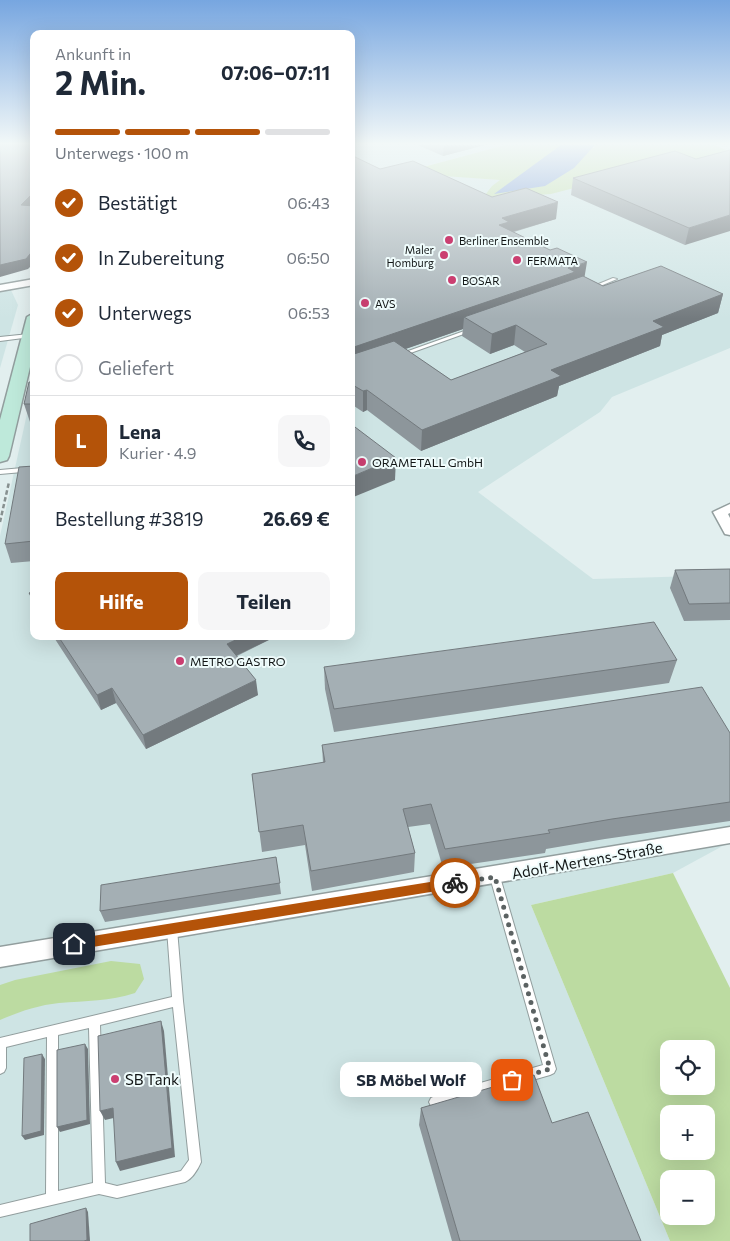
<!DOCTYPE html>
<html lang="de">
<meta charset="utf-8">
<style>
body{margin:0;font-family:Commissioner,sans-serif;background:#f6f6f7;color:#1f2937;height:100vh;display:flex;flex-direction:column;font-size:19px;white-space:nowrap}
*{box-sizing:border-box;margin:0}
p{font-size:16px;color:#747a83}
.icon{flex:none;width:28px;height:28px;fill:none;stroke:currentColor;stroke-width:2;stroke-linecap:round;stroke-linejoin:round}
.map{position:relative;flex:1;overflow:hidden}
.side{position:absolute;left:30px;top:30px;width:325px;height:610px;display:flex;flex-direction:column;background:#fff;border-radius:10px;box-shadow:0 5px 20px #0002}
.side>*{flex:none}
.fabs{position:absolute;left:660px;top:1040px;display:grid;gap:10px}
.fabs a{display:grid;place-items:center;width:55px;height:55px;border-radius:10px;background:#fff;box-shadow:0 5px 20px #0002;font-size:25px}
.pin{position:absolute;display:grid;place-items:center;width:42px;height:42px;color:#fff;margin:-21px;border-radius:10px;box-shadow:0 2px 8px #0006}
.courier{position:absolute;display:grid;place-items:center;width:50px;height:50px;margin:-25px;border:4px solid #b45309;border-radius:50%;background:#fff;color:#222;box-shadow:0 1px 6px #0007}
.bubble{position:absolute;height:35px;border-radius:10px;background:#fff;box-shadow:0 5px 20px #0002;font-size:16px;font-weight:700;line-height:35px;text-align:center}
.head em{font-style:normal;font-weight:700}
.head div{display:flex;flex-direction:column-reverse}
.head{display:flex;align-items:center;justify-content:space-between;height:85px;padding:0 25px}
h1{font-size:32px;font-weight:700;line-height:38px}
.bar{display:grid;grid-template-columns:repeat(4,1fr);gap:8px 5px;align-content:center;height:60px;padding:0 25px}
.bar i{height:6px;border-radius:4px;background:#e0e1e3}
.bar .active{background:#b45309}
.bar p{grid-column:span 4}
.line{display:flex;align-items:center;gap:12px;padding:0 25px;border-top:1px solid #e0e1e3}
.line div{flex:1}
.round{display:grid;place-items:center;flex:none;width:52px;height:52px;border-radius:10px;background:#f6f6f7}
ol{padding:0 25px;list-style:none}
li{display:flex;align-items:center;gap:15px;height:55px}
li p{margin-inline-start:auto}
li .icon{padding:5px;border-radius:50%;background:#b45309;color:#fff;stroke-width:4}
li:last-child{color:#747a83}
li i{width:28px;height:28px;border:2px solid #e0e1e3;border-radius:50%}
.cta{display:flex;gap:10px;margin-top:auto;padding:10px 25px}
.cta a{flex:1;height:58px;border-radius:10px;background:#b45309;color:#fff;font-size:20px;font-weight:700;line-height:58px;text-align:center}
.cta a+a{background:#f6f6f7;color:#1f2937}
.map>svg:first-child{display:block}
</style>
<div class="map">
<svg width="730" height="1241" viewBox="0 0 730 1241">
<rect width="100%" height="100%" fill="#e2efef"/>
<g fill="#cee4e4">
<path d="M 351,145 L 505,145 L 403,172 L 501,180 L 483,199 L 670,163 L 730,176 L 730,348 L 612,397 L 600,412 L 478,492 L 593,579 L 730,575 L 730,842 L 673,873 L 531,905 L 670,1241 L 0,1241 L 0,536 L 34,382 L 34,636 L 351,636 Z"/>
<path d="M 10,288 L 18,305 L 0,368 L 0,291 Z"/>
</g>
<g fill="#bcdba1" fill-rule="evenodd">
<path d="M 505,145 L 561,145 L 594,148 L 595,145 L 715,145 L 730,152 L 730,160 L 670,163 L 551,194 L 482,199 L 492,186 L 500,180 L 401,173 Z"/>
<path d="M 673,873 L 730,988 L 730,1241 L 670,1241 L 531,905 ZM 669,1049 L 706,1049 L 706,1086 L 669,1086 ZM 669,1114 L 706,1114 L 706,1151 L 669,1151 ZM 669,1179 L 706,1179 L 706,1216 L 669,1216 Z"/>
<path d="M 111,961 L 140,964 L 144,979 L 135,993 C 110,1001 86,1001 59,1003 C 39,1005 18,1012 0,1020 L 0,985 L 15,980 Z"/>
</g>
<path fill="#6e90d3" d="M 561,145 L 595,145 L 574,168 L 545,186 L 494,194 Z"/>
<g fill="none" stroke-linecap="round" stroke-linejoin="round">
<defs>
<g id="service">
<path d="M 613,278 L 617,279 L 593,289 L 589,288 Z"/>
<path d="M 470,329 L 475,330 L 402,356 L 397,355 Z"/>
<path d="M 29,334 L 32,336 L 31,337 L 0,341 L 0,337 Z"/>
<path d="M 34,467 L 34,471 L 0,474 L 0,470 Z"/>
<path d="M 495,873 L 498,874 L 500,877 L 556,1069 L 554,1073 L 550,1075 L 435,1108 L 431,1106 L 429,1102 L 431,1098 L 435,1096 L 543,1065 L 490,877 L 492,874 Z"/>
<path d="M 172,924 L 176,926 L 177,929 L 183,1001 L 201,1162 C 198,1169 192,1179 185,1182 L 117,1198 L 99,1194 L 0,1217 L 0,1205 L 46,1194 L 47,1037 L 6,1047 L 6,1068 L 4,1072 L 0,1074 L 0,1038 L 172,997 L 167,929 L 168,926 ZM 173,1007 L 189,1160 L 181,1171 L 117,1186 L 105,1183 L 100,1025 ZM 89,1028 L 93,1183 L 58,1191 L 58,1035 Z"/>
</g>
<g id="minor">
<path d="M 34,279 L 34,285 L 0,291 L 0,285 Z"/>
<path d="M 730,504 L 730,513 L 728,514 L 730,518 L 730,535 L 725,534 L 713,512 Z"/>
<path d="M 730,827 L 730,843 L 0,967 L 0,947 Z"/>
</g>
<path id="secondary" d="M 34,313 L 34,350 L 9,456 L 7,460 L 0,462 L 0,420 L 27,317 Z"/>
</defs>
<use href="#service" stroke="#929e9e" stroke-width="2"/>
<use href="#minor" stroke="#929e9e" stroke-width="3"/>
<use href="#secondary" stroke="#929e9e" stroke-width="3"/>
<path stroke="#879090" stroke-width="2.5" stroke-dasharray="4.5 2.5" stroke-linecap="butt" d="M 0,522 L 9,482"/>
<use href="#service" fill="#fff" fill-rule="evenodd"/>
<use href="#minor" fill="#fff" fill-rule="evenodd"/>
<use href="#secondary" fill="#bee9da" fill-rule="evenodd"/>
</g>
<g fill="#8d969b" fill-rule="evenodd">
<path d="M 418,145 L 485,145 L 443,156 Z"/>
<path d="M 730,150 L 685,245 L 571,195 L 573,178 L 696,159 Z"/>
<path d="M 351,155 L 380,169 L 492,197 L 556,219 L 514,232 L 584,277 L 603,286 L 723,294 L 718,313 L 662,335 L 660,346 L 559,386 L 557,396 L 421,451 L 367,410 L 363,412 L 351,404 ZM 463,329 L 462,336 L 490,354 L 514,345 L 525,352 L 451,380 L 405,349 Z"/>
<path d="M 34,382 L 34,422 L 30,422 L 24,404 Z"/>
<path d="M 34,466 L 34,561 L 11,563 L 5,544 Z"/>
<path d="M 730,569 L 730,620 L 684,621 L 670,588 L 675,570 Z"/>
<path d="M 34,591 L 34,607 L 29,593 Z"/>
<path d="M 53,636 L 277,636 L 237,656 L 258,695 L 146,749 L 116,703 L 101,710 Z"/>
<path d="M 677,660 L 669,683 L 334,732 L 325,689 L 324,667 Z"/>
<path d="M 730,733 L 730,821 L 605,839 L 546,849 L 545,853 L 443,868 L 430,824 L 408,827 L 415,853 L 414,872 L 312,891 L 305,845 L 262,852 L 252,774 L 323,763 L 322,745 Z"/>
<path d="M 276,857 L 281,894 L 105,922 L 100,911 Z"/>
<path d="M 421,1108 L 552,1123 L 641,1241 L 452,1241 L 419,1125 Z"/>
</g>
<g fill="#737a7e">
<path d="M 444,145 L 485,145 L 443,156 Z"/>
<path d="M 34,192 L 34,204 L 24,215 L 21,205 Z"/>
<path d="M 558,202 L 556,219 L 508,233 L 499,225 L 502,218 Z"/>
<path d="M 730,215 L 730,231 L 685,245 L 689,228 Z"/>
<path d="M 34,249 L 34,263 L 28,269 L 0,277 L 0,265 Z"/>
<path d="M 587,262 L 584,280 L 464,317 L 463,329 L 351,368 L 351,348 Z"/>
<path d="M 723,294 L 718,313 L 662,335 L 660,346 L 559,386 L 557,396 L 421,451 L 422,430 L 551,370 L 653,321 Z"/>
<path d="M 516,325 L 514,345 L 490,354 L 492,334 Z"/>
<path d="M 367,390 L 367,410 L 363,412 L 363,391 Z"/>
<path d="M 396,458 L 395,480 L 351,498 L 351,477 Z"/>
<path d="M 244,636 L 277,636 L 229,659 L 227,644 Z"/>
<path d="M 256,680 L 258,695 L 146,749 L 143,735 Z"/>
<path d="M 112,688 L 116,703 L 101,710 L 97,695 Z"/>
<path d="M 161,1021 L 164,1031 L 175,1157 L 120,1171 L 116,1162 Z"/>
<path d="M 85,1044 L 88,1049 L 90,1124 L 60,1132 L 57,1127 Z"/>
<path d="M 42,1054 L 45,1059 L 44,1135 L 25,1140 L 22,1136 Z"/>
<path d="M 113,1108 L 118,1117 L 105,1120 L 100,1111 Z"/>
<path d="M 86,1208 L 88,1212 L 90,1241 L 84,1241 Z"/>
</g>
<g fill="#a4afb4" stroke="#737a7e">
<path d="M 0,145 L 34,145 L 34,192 L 21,205 L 34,206 L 34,249 L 26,259 L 0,265 Z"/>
<path d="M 730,150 L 730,215 L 689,228 L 573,178 L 675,151 L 696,159 Z"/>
<path d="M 351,155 L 380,169 L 413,161 L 492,197 L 526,188 L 558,202 L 502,218 L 509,222 L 499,225 L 550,250 L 557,248 L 587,262 L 568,268 L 575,272 L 351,348 Z"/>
<path d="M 661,266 L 723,294 L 653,321 L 664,327 L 551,370 L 561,376 L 422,430 L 367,390 L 363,391 L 351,384 L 351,355 L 394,341 L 451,380 L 547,344 L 516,325 L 492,334 L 464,317 L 583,276 L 603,286 Z"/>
<path d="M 29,382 L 34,382 L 34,404 L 24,404 Z"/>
<path d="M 351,424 L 396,458 L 351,477 Z"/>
<path d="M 34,466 L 34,541 L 5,544 L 19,467 Z"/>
<path d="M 730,569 L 730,603 L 689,604 L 675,570 Z"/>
<path d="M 34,591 L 34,600 L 29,593 Z"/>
<path d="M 654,622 L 677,660 L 334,709 L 324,667 Z"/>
<path d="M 58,636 L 244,636 L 227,644 L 256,680 L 143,735 L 112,688 L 97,695 Z"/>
<path d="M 702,687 L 730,733 L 730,802 L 612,819 L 548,830 L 550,833 L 445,849 L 431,804 L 403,809 L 415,853 L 311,871 L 303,825 L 259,832 L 252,774 L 325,762 L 322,745 Z"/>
<path d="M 276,857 L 280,883 L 100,911 L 101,885 Z"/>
<path d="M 161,1021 L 172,1148 L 116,1162 L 113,1108 L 100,1111 L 98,1036 Z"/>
<path d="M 85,1044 L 87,1120 L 57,1127 L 57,1050 Z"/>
<path d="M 42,1054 L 41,1131 L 22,1136 L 24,1058 Z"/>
<path d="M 534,1075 L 552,1123 L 588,1112 L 641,1241 L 460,1241 L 421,1108 Z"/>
<path d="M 86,1208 L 87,1240 L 84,1241 L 30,1241 L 30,1224 Z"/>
</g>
<linearGradient id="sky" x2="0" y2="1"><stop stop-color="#77a6e0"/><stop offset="0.45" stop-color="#f2f8f8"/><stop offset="1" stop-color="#f2f8f8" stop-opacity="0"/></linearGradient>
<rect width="730" height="319" fill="url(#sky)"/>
<path fill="#b45309" d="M 455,878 L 460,883 L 455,888 L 74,950 L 69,944 L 74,939 Z"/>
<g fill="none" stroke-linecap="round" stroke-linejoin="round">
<path stroke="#5b6262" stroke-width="5" stroke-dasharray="0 9" d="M 455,883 L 495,877 L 550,1069 L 512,1080"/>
</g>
<g fill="#cb3f71" stroke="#effcfc" stroke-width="2">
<circle cx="449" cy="240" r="5"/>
<circle cx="444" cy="255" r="5"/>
<circle cx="517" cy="260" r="5"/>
<circle cx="452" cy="280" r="5"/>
<circle cx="365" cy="303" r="5"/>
<circle cx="362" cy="462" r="5"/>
<circle cx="180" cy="661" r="5"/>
<circle cx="115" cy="1079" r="5"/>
</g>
<g text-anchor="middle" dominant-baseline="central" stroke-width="4" stroke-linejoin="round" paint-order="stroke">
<g font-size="11" fill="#121616" stroke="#effcfc" text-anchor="start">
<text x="459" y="240">Berliner Ensemble</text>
<text x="434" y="249" text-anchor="end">Maler<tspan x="434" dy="13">Homburg</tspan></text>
<text x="527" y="260">FERMATA</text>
<text x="462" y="280">BOSAR</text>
<text x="375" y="303">AVS</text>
</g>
<g font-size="12" fill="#121616" stroke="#effcfc" text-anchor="start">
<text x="372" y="462">ORAMETALL GmbH</text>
<text x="190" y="661">METRO GASTRO</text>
</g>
<g font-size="15" fill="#121616" stroke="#effcfc">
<text transform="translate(587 860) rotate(-10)">Adolf-Mertens-Straße</text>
</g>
<g font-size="15" fill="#121616" stroke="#effcfc" text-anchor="start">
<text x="125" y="1079">SB Tank</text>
</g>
</g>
</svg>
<div class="fabs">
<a><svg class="icon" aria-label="locate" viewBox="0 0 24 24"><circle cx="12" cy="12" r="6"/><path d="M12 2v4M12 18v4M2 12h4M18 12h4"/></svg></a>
<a>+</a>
<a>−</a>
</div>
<div class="pin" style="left:512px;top:1080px;background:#ea580c"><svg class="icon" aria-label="bag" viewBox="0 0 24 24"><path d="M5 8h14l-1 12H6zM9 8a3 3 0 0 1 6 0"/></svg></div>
<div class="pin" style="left:74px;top:944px;background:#1f2937"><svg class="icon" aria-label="home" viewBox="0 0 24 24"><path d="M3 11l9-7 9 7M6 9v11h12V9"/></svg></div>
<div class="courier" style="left:455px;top:883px"><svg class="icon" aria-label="bike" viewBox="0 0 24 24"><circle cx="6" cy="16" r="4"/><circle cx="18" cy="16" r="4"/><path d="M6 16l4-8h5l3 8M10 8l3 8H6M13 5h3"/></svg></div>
<div class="bubble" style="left:340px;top:1062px;width:142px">SB Möbel Wolf</div>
<section class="side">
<div class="head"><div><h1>2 Min.</h1><p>Ankunft in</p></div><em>07:06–07:11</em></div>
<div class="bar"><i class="active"></i><i class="active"></i><i class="active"></i><i></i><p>Unterwegs · 100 m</p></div>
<ol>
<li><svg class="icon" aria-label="check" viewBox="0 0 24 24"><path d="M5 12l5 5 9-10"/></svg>Bestätigt<p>06:43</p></li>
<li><svg class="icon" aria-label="check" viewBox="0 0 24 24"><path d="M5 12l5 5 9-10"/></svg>In Zubereitung<p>06:50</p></li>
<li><svg class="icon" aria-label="check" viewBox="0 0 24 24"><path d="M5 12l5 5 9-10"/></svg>Unterwegs<p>06:53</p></li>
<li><i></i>Geliefert</li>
</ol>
<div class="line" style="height:90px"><b class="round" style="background:#b45309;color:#fff">L</b><div><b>Lena</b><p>Kurier · 4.9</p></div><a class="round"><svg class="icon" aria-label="phone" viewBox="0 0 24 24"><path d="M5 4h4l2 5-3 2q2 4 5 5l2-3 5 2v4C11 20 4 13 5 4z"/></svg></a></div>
<div class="line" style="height:65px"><div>Bestellung #3819</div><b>26.69 €</b></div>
<div class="cta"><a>Hilfe</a><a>Teilen</a></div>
</section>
</div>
